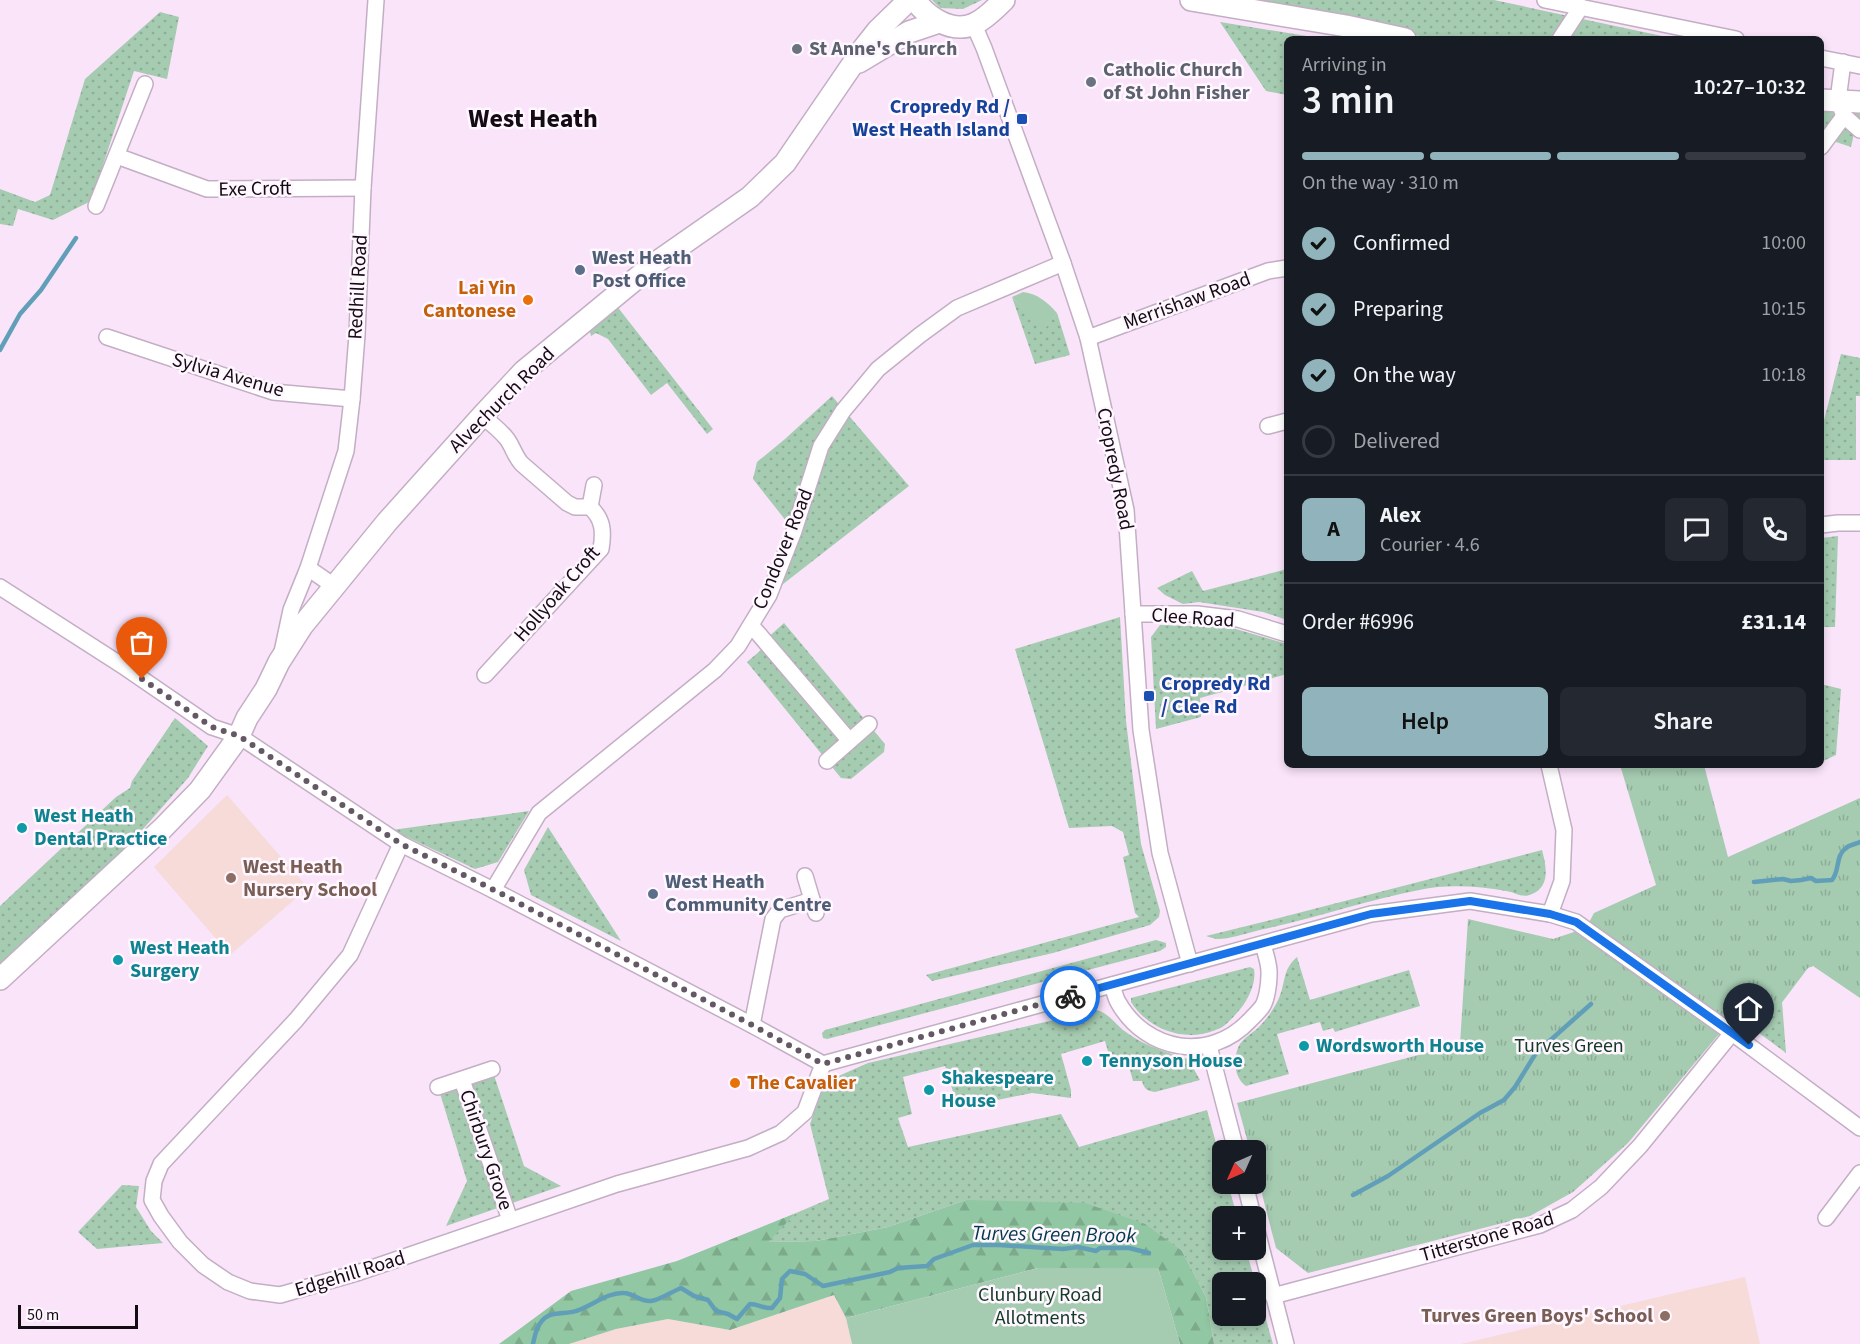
<!DOCTYPE html>
<meta charset="utf-8">
<style>
body{margin:0;font-family:"Source Sans 3",sans-serif;background:#242831;color:#f1f3f6;height:100vh;display:flex;flex-direction:column;font-size:22px;white-space:nowrap}
*{box-sizing:border-box;margin:0}
p{font-size:20px;color:#9ea1a6}
.icon{flex:none;width:33px;height:33px;fill:none;stroke:currentColor;stroke-width:2;stroke-linecap:round;stroke-linejoin:round}
.map{position:relative;flex:1;overflow:hidden}
.details{position:absolute;left:1284px;top:36px;width:540px;height:732px;display:flex;flex-direction:column;background:#171b24;border-radius:9px;box-shadow:0 3px 9px #0003}
.details>*{flex:none}
.needle{width:39px;rotate:225deg}
.controls{position:absolute;left:1212px;top:1140px;display:grid;gap:12px}
.controls a{display:grid;place-items:center;width:54px;height:54px;border-radius:9px;background:#171b24;box-shadow:0 3px 9px #0003;font-size:30px}
.scale{position:absolute;left:18px;bottom:15px;width:120px;box-sizing:border-box;padding-left:6px;border:3px solid #130c13;border-top:0;font-size:16px;line-height:21px;white-space:nowrap;color:#130c13;-webkit-text-stroke:4px #fff6ff;paint-order:stroke}
.pin{position:absolute;display:grid;place-items:center;width:51px;height:51px;color:#fff;margin:-62px -26px;border-radius:50% 50% 50% 0;rotate:-45deg;box-shadow:0 0 6px #0007}
.pin .icon{rotate:45deg}
.courier{position:absolute;display:grid;place-items:center;width:60px;height:60px;margin:-30px;border:4px solid #1a73e8;border-radius:50%;background:#fff;color:#222;box-shadow:0 2px 8px #0007}
.summary em{font-style:normal;font-weight:600}
.summary div{display:flex;flex-direction:column-reverse}
.summary{display:flex;align-items:center;justify-content:space-between;height:102px;padding:0 18px}
h1{font-size:39px;font-weight:600;line-height:45px}
.bar{display:grid;grid-template-columns:repeat(4,1fr);gap:9px 6px;align-content:center;height:72px;padding:0 18px}
.bar i{height:8px;border-radius:4px;background:#363941}
.bar .on{background:#91b3bb}
.bar p{grid-column:span 4}
.line{display:flex;align-items:center;gap:15px;padding:0 18px;border-top:2px solid #363941}
.line div{flex:1}
.round{display:grid;place-items:center;flex:none;width:63px;height:63px;border-radius:9px;background:#242831}
ol{padding:0 18px;list-style:none}
li{display:flex;align-items:center;gap:18px;height:66px}
li p{margin-inline-start:auto}
li .icon{padding:6px;border-radius:50%;background:#91b3bb;color:#111;stroke-width:4}
li:last-child{color:#9ea1a6}
li i{width:33px;height:33px;border:3px solid #363941;border-radius:50%}
.primary-button{display:flex;gap:12px;margin-top:auto;padding:12px 18px}
.primary-button a{flex:1;height:69px;border-radius:9px;background:#91b3bb;color:#111;font-size:24px;font-weight:600;line-height:69px;text-align:center}
.primary-button a+a{background:#242831;color:#f1f3f6}
.map>svg:first-child{display:block}
</style>
<div class="map">
<svg width="1860" height="1344" viewBox="0 0 1860 1344">
<defs>
<pattern id="grass-dots" width="8" height="8" patternUnits="userSpaceOnUse" patternTransform="scale(1.5)"><rect width="8" height="8" fill="#a5cbb1"/><path d="M2 2h.1M6 6h.1" fill="none" stroke="#8dad97" stroke-width="1.8" stroke-linecap="round"/></pattern>
<pattern id="forest-firs" width="22" height="20" patternUnits="userSpaceOnUse" patternTransform="scale(1.5)"><rect width="22" height="20" fill="#92c7a3"/><path d="M5 1l3.5 6h-7zM16 11l3.5 6h-7z" fill="#7daa8b"/></pattern>
<pattern id="park-tufts" width="24" height="20" patternUnits="userSpaceOnUse" patternTransform="scale(1.5)"><rect width="24" height="20" fill="#a5cbb1"/><path d="M3 7l-1-3M5 7V3M7 7l1-3M15 17l-1-3M17 17v-4M19 17l1-3" fill="none" stroke="#8dad97"/></pattern>
</defs>
<rect width="100%" height="100%" fill="#fae4fa"/>
<g fill="#f6dbd9">
<path d="M 227,795 L 308,888 L 230,955 L 154,867 Z"/>
<path d="M 1745,1277 L 1760,1344 L 1461,1344 L 1692,1289 Z"/>
<path d="M 834,1295 L 846,1318 L 852,1344 L 569,1344 L 616,1329 L 668,1319 L 730,1330 Z"/>
</g>
<g fill="url(#grass-dots)" fill-rule="evenodd">
<path d="M 932,0 L 982,0 L 963,9 L 940,8 Z"/>
<path d="M 1237,0 L 1494,0 L 1676,39 L 1435,39 Z"/>
<path d="M 160,12 L 179,17 L 167,79 L 134,71 L 91,201 L 53,220 L 18,209 L 13,226 L 0,224 L 0,189 L 35,202 L 50,195 L 85,79 Z"/>
<path d="M 1220,22 L 1325,39 L 1287,39 L 1287,95 L 1266,91 Z"/>
<path d="M 1821,109 L 1860,112 L 1860,135 L 1854,134 L 1851,147 L 1821,137 Z"/>
<path d="M 1012,297 L 1045,328 L 1057,313 L 1070,355 L 1035,364 Z"/>
<path d="M 616,305 L 713,429 L 707,434 L 667,383 L 651,395 L 608,339 L 596,333 L 591,336 L 590,332 L 594,324 Z"/>
<path d="M 1841,354 L 1860,358 L 1860,396 L 1856,396 L 1856,460 L 1821,460 L 1821,432 Z"/>
<path d="M 832,396 L 909,486 L 769,595 L 794,531 L 753,479 L 757,462 L 785,439 Z"/>
<path d="M 1838,536 L 1835,627 L 1821,627 L 1821,538 Z"/>
<path d="M 1287,569 L 1287,620 L 1263,612 L 1199,602 L 1183,604 L 1165,595 L 1157,588 L 1192,571 L 1203,591 Z"/>
<path d="M 1120,617 L 1126,721 L 1141,844 L 1160,911 L 1159,917 L 1150,925 L 1053,953 L 932,981 L 926,975 L 1139,917 L 1135,913 L 1123,857 L 1129,855 L 1123,832 L 1112,826 L 1069,828 L 1015,649 Z"/>
<path d="M 784,623 L 885,744 L 884,752 L 851,779 L 841,778 L 747,662 L 767,645 L 764,641 Z"/>
<path d="M 1160,625 L 1229,627 L 1287,644 L 1287,674 L 1200,698 L 1201,717 L 1156,729 L 1151,637 Z"/>
<path d="M 1821,684 L 1841,689 L 1836,755 L 1821,762 Z"/>
<path d="M 175,718 L 208,746 L 188,778 L 129,845 L 0,970 L 0,906 L 116,797 L 130,788 L 132,781 Z"/>
<path d="M 529,811 L 498,862 L 475,869 L 392,830 Z"/>
<path d="M 548,827 L 621,941 L 531,895 L 524,870 Z"/>
<path d="M 1542,850 C 1546,865 1551,886 1532,894 C 1523,899 1515,892 1506,891 C 1478,886 1447,884 1419,890 C 1367,900 1316,918 1264,929 C 1250,932 1234,938 1219,939 C 1215,939 1210,937 1206,936 L 1271,920 Z"/>
<path d="M 1156,940 L 1166,943 L 1166,947 L 1160,951 L 827,1039 L 823,1038 L 822,1033 L 825,1030 Z"/>
<path d="M 1297,957 L 1310,1000 L 1409,970 L 1420,1006 L 1335,1032 L 1333,1028 L 1323,1031 L 1320,1022 L 1277,1034 L 1289,1074 L 1246,1086 C 1233,1078 1233,1055 1240,1044 C 1244,1038 1252,1033 1258,1028 C 1266,1020 1274,1009 1279,998 C 1286,982 1282,970 1297,957 Z"/>
<path d="M 1250,967 L 1254,969 C 1256,981 1251,993 1244,1004 C 1239,1011 1232,1019 1225,1025 C 1222,1028 1217,1029 1213,1031 C 1183,1042 1148,1029 1131,1002 L 1131,998 Z"/>
<path d="M 1782,1002 L 1786,1053 L 1759,1033 Z"/>
<path d="M 1097,1010 C 1109,1014 1114,1022 1123,1030 C 1143,1045 1164,1052 1188,1059 L 1200,1080 L 1155,1092 C 1146,1091 1144,1088 1142,1081 L 1133,1081 L 1129,1066 L 1113,1069 L 1105,1041 L 1061,1054 L 1071,1090 L 1071,1098 L 1032,1093 L 958,1108 L 945,1066 L 903,1077 L 912,1114 L 898,1118 L 908,1147 L 1061,1114 L 1079,1147 L 1207,1110 L 1222,1165 L 1222,1184 L 1228,1184 L 1237,1216 L 1222,1216 L 1222,1250 L 1246,1250 L 1273,1344 L 1214,1344 L 1206,1297 L 1182,1251 L 966,1200 L 888,1227 L 816,1241 L 767,1242 L 796,1213 L 829,1199 L 810,1124 L 825,1082 L 868,1063 ZM 1222,1282 L 1256,1282 L 1256,1316 L 1222,1316 Z"/>
<path d="M 492,1069 L 524,1166 L 561,1186 L 446,1226 L 467,1181 L 438,1087 Z"/>
<path d="M 122,1185 L 139,1186 L 136,1207 L 151,1231 L 163,1243 L 97,1249 L 78,1232 Z"/>
</g>
<path fill="url(#forest-firs)" d="M 966,1200 L 1085,1203 L 1145,1224 L 1182,1251 L 1206,1297 L 1214,1344 L 1180,1344 L 1158,1268 L 1038,1268 L 846,1318 L 834,1295 L 730,1330 L 668,1319 L 616,1329 L 569,1344 L 499,1344 L 571,1291 L 677,1261 L 796,1213 L 768,1242 L 816,1241 L 888,1227 Z"/>
<path fill="url(#park-tufts)" d="M 1620,765 L 1704,765 L 1728,857 L 1860,798 L 1860,998 L 1813,966 L 1808,968 L 1759,1033 L 1734,1016 L 1628,1143 L 1573,1192 L 1530,1216 L 1308,1273 L 1276,1248 L 1256,1171 L 1256,1150 L 1250,1150 L 1237,1103 L 1460,1044 L 1468,919 L 1553,939 L 1586,928 L 1594,913 L 1656,885 Z"/>
<g fill="#a5cbb1">
<path d="M 1023,292 C 1038,294 1047,302 1057,313 L 1045,329 L 1012,297 Z"/>
<path d="M 1038,1268 L 1158,1268 L 1180,1344 L 852,1344 L 846,1318 Z"/>
</g>
<g fill="none" stroke-linecap="round" stroke-linejoin="round">
<g stroke="#619fb9" stroke-width="4.5">
<path d="M 0,350 L 20,314 L 41,290 L 76,238"/>
<path d="M 1754,882 L 1783,879 L 1791,881 L 1801,880 L 1811,878 L 1816,881 L 1832,880 C 1840,871 1835,856 1846,848 C 1849,845 1856,844 1860,842"/>
<path d="M 1353,1195 L 1388,1176 L 1480,1113 L 1504,1100 L 1515,1087 L 1536,1053 L 1591,1004"/>
<path d="M 533,1344 C 535,1334 538,1321 548,1316 C 556,1312 568,1314 576,1311 C 592,1306 607,1292 624,1293 C 633,1293 640,1302 651,1301 C 660,1300 671,1292 681,1288 L 694,1296 L 708,1300 L 716,1311 L 728,1314 L 737,1319 L 750,1304 C 758,1304 764,1309 772,1308 L 780,1298 L 782,1279 L 790,1271 L 805,1274 L 823,1286 L 890,1272 L 898,1268 L 927,1266 L 934,1259 L 973,1245 L 999,1245 L 1063,1249 L 1078,1247 L 1096,1251 L 1100,1248 L 1129,1248 L 1149,1253"/>
</g>
<defs>
<g id="street">
<path d="M 1545,0 L 1736,39"/>
<path d="M 974,25 L 984,48 L 1063,263 L 1088,338 L 1126,510 L 1141,730 L 1160,853 L 1190,964"/>
<path d="M 1560,39 L 1581,7"/>
<path d="M 1821,58 L 1860,66"/>
<path d="M 1843,62 L 1838,100 L 1844,116 L 1860,130"/>
<path d="M 1821,147 L 1844,116"/>
<path d="M 117,156 L 207,189 L 363,188"/>
<path d="M 96,206 L 145,84"/>
<path d="M 107,337 L 273,392 L 352,399"/>
<path d="M 1088,338 L 1268,271 L 1287,268"/>
<path d="M 482,416 C 491,423 500,430 507,439 C 513,447 515,457 522,464 L 567,503 L 575,507 L 590,507 C 603,519 604,531 601,549 L 485,675"/>
<path d="M 1268,426 L 1287,421"/>
<path d="M 590,507 L 594,485"/>
<path d="M 1821,525 L 1838,523 L 1860,523"/>
<path d="M 308,568 L 334,586"/>
<path d="M 0,587 L 126,668 L 212,727 L 239,736 L 401,844 L 493,890 L 752,1025 L 823,1064 L 1371,914 L 1470,901 L 1550,914 L 1576,922 L 1732,1033 L 1860,1128"/>
<path d="M 1133,614 L 1197,614 L 1238,619 L 1287,634"/>
<path d="M 751,625 L 849,740"/>
<path d="M 282,652 L 291,610 L 308,568 L 346,451 L 352,399 L 357,335 L 363,188 L 376,0"/>
<path d="M 827,761 L 869,724"/>
<path d="M 1549,765 L 1564,830 L 1562,881 L 1550,914"/>
<path d="M 401,844 L 350,955 L 296,1020 L 161,1164 L 154,1181 L 152,1200 L 161,1216 L 180,1242 L 203,1265 L 228,1282 L 250,1291 L 280,1295 L 360,1272 L 617,1184 L 748,1148 L 781,1133 L 805,1112 L 823,1064"/>
<path d="M 805,876 L 816,913"/>
<path d="M 493,890 L 539,813 L 715,670 L 738,646 L 769,595 L 794,531 L 821,446 L 843,411 L 878,369 L 920,335 L 957,308 L 1063,263"/>
<path d="M 1112,985 C 1114,990 1115,997 1118,1002 C 1146,1052 1210,1063 1250,1020 C 1254,1016 1259,1011 1262,1007 C 1267,1000 1269,983 1269,975 C 1270,965 1265,953 1263,944"/>
<path d="M 752,1025 L 773,919 L 780,910 L 812,900"/>
<path d="M 1209,1046 L 1236,1150"/>
<path d="M 462,1080 L 510,1220"/>
<path d="M 438,1087 L 492,1069"/>
<path d="M 1245,1184 L 1253,1216"/>
<path d="M 1826,1218 L 1860,1173"/>
<path d="M 1256,1227 L 1286,1344"/>
<path d="M 1273,1296 L 1540,1225 L 1572,1210 L 1601,1187 L 1640,1146 L 1732,1033"/>
</g>
<g id="secondary">
<path d="M 915,0 C 927,17 952,34 974,24 C 984,20 996,8 1004,0"/>
<path d="M 1191,0 L 1346,26 L 1405,39"/>
<path d="M 859,62 L 909,32 L 939,22"/>
<path d="M 1821,100 L 1860,102"/>
<path d="M 0,979 L 162,829 L 200,790 L 239,736 L 247,718 L 266,689 L 279,662 L 302,626 L 387,522 L 482,416 L 524,371 L 654,264 L 750,197 L 785,163 L 863,49 L 878,30 L 909,0"/>
</g>
</defs>
<use href="#street" stroke="#c3aec4" stroke-width="18"/>
<use href="#secondary" stroke="#c3aec4" stroke-width="24"/>
<use href="#street" stroke="#fff" stroke-width="15"/>
<use href="#secondary" stroke="#fff" stroke-width="21"/>
</g>
<g fill="none" stroke-linecap="round" stroke-linejoin="round">
<path stroke="#645864" stroke-width="6" stroke-dasharray="0 10.8" d="M 142,679 L 212,727 L 239,736 L 401,844 L 494,890 L 752,1025 L 823,1064 L 1070,996"/>
<path stroke="#1a73e8" stroke-width="8" d="M 1070,996 L 1371,914 L 1470,901 L 1550,914 L 1576,922 L 1749,1045"/>
</g>
<g fill="#6b7280" stroke="#fff6ff" stroke-width="2">
<circle cx="797" cy="49" r="6"/>
<circle cx="1091" cy="82" r="6"/>
</g>
<g fill="#1a4fb4" stroke="#fff6ff" stroke-width="2">
<rect x="1016" y="113" width="12" height="12" rx="3"/>
<rect x="1143" y="690" width="12" height="12" rx="3"/>
</g>
<g fill="#5c6f8a" stroke="#fff6ff" stroke-width="2">
<circle cx="580" cy="270" r="6"/>
<circle cx="653" cy="894" r="6"/>
</g>
<g fill="#e8710a" stroke="#fff6ff" stroke-width="2">
<circle cx="528" cy="300" r="6"/>
<circle cx="735" cy="1083" r="6"/>
</g>
<g fill="#0f9aa8" stroke="#fff6ff" stroke-width="2">
<circle cx="22" cy="828" r="6"/>
<circle cx="118" cy="960" r="6"/>
<circle cx="1304" cy="1046" r="6"/>
<circle cx="1087" cy="1061" r="6"/>
<circle cx="929" cy="1090" r="6"/>
</g>
<g fill="#8d6e63" stroke="#fff6ff" stroke-width="2">
<circle cx="231" cy="878" r="6"/>
<circle cx="1665" cy="1316" r="6"/>
</g>
<g text-anchor="middle" dominant-baseline="central" stroke-width="5" stroke-linejoin="round" paint-order="stroke">
<g font-size="20" font-weight="bold" fill="#5b616d" stroke="#fff6ff" text-anchor="start">
<text x="809" y="49">St Anne's Church</text>
<text x="1103" y="70">Catholic Church<tspan x="1103" dy="23">of St John Fisher</tspan></text>
</g>
<g font-size="20" font-weight="bold" fill="#164399" stroke="#fff6ff" text-anchor="end">
<text x="1010" y="107">Cropredy Rd /<tspan x="1010" dy="23">West Heath Island</tspan></text>
<text x="1161" y="684" text-anchor="start">Cropredy Rd<tspan x="1161" dy="23">/ Clee Rd</tspan></text>
</g>
<g font-size="20" fill="#130c13" stroke="#fff6ff">
<text transform="translate(255 189) rotate(-1)">Exe Croft</text>
<text transform="translate(358 287) rotate(-87)">Redhill Road</text>
<text transform="translate(1187 301) rotate(-20)">Merrishaw Road</text>
<text transform="translate(228 375) rotate(16)">Sylvia Avenue</text>
<text transform="translate(502 400) rotate(-45)">Alvechurch Road</text>
<text transform="translate(1115 469) rotate(79)">Cropredy Road</text>
<text transform="translate(783 549) rotate(-68)">Condover Road</text>
<text transform="translate(557 594) rotate(-49)">Hollyoak Croft</text>
<text transform="translate(1193 618) rotate(4)">Clee Road</text>
<text transform="translate(486 1150) rotate(71)">Chirbury Grove</text>
<text transform="translate(1487 1237) rotate(-16)">Titterstone Road</text>
<text transform="translate(350 1274) rotate(-17)">Edgehill Road</text>
</g>
<g font-size="20" font-weight="bold" fill="#4e5e75" stroke="#fff6ff" text-anchor="start">
<text x="592" y="258">West Heath<tspan x="592" dy="23">Post Office</tspan></text>
<text x="665" y="882">West Heath<tspan x="665" dy="23">Community Centre</tspan></text>
</g>
<g font-size="20" font-weight="bold" fill="#c56008" stroke="#fff6ff" text-anchor="end">
<text x="516" y="288">Lai Yin<tspan x="516" dy="23">Cantonese</tspan></text>
<text x="747" y="1083" text-anchor="start">The Cavalier</text>
</g>
<g font-size="20" font-weight="bold" fill="#0d838f" stroke="#fff6ff" text-anchor="start">
<text x="34" y="816">West Heath<tspan x="34" dy="23">Dental Practice</tspan></text>
<text x="130" y="948">West Heath<tspan x="130" dy="23">Surgery</tspan></text>
<text x="1316" y="1046">Wordsworth House</text>
<text x="1099" y="1061">Tennyson House</text>
<text x="941" y="1078">Shakespeare<tspan x="941" dy="23">House</tspan></text>
</g>
<g font-size="20" font-weight="bold" fill="#785e54" stroke="#fff6ff" text-anchor="start">
<text x="243" y="867">West Heath<tspan x="243" dy="23">Nursery School</tspan></text>
<text x="1653" y="1316" text-anchor="end">Turves Green Boys' School</text>
</g>
<g font-size="20" fill="#123b24" stroke="#fff6ff">
<text x="1569" y="1046">Turves Green</text>
<text x="1040" y="1295">Clunbury Road<tspan x="1040" dy="23">Allotments</tspan></text>
</g>
<g font-size="21" font-style="italic" fill="#00394c" stroke="#fff6ff">
<text transform="translate(1054 1234) rotate(1)">Turves Green Brook</text>
</g>
<g font-size="26" font-weight="bold" fill="#130c13" stroke="#fff6ff">
<text x="533" y="118">West Heath</text>
</g>
</g>
</svg>
<div class="controls">
<a><svg class="needle" viewBox="-14 -14 28 28"><path d="M0-13l5 13h-10z" fill="#e53935"/><path d="M0 13l5-13h-10z" fill="#9ea1a6"/></svg></a>
<a>+</a>
<a>−</a>
</div>
<div class="scale">50 m</div>
<div class="pin" style="left:142px;top:679px;background:#ea580c"><svg class="icon" aria-label="bag" viewBox="0 0 24 24"><path d="M5 8h14l-1 12H6zM9 8a3 3 0 0 1 6 0"/></svg></div>
<div class="pin" style="left:1749px;top:1045px;background:#1f2937"><svg class="icon" aria-label="home" viewBox="0 0 24 24"><path d="M3 11l9-7 9 7M6 9v11h12V9"/></svg></div>
<div class="courier" style="left:1070px;top:996px"><svg class="icon" aria-label="bike" viewBox="0 0 24 24"><circle cx="6" cy="16" r="4"/><circle cx="18" cy="16" r="4"/><path d="M6 16l4-8h5l3 8M10 8l3 8H6M13 5h3"/></svg></div>
<section class="details">
<div class="summary"><div><h1>3 min</h1><p>Arriving in</p></div><em>10:27–10:32</em></div>
<div class="bar"><i class="on"></i><i class="on"></i><i class="on"></i><i></i><p>On the way · 310 m</p></div>
<ol>
<li><svg class="icon" aria-label="check" viewBox="0 0 24 24"><path d="M5 12l5 5 9-10"/></svg>Confirmed<p>10:00</p></li>
<li><svg class="icon" aria-label="check" viewBox="0 0 24 24"><path d="M5 12l5 5 9-10"/></svg>Preparing<p>10:15</p></li>
<li><svg class="icon" aria-label="check" viewBox="0 0 24 24"><path d="M5 12l5 5 9-10"/></svg>On the way<p>10:18</p></li>
<li><i></i>Delivered</li>
</ol>
<div class="line" style="height:108px"><b class="round" style="background:#91b3bb;color:#111">A</b><div><b>Alex</b><p>Courier · 4.6</p></div><a class="round"><svg class="icon" aria-label="chat" viewBox="0 0 24 24"><path d="M4 5h16v11H9l-5 4z"/></svg></a><a class="round"><svg class="icon" aria-label="phone" viewBox="0 0 24 24"><path d="M5 4h4l2 5-3 2q2 4 5 5l2-3 5 2v4C11 20 4 13 5 4z"/></svg></a></div>
<div class="line" style="height:78px"><div>Order #6996</div><b>£31.14</b></div>
<div class="primary-button"><a>Help</a><a>Share</a></div>
</section>
</div>
